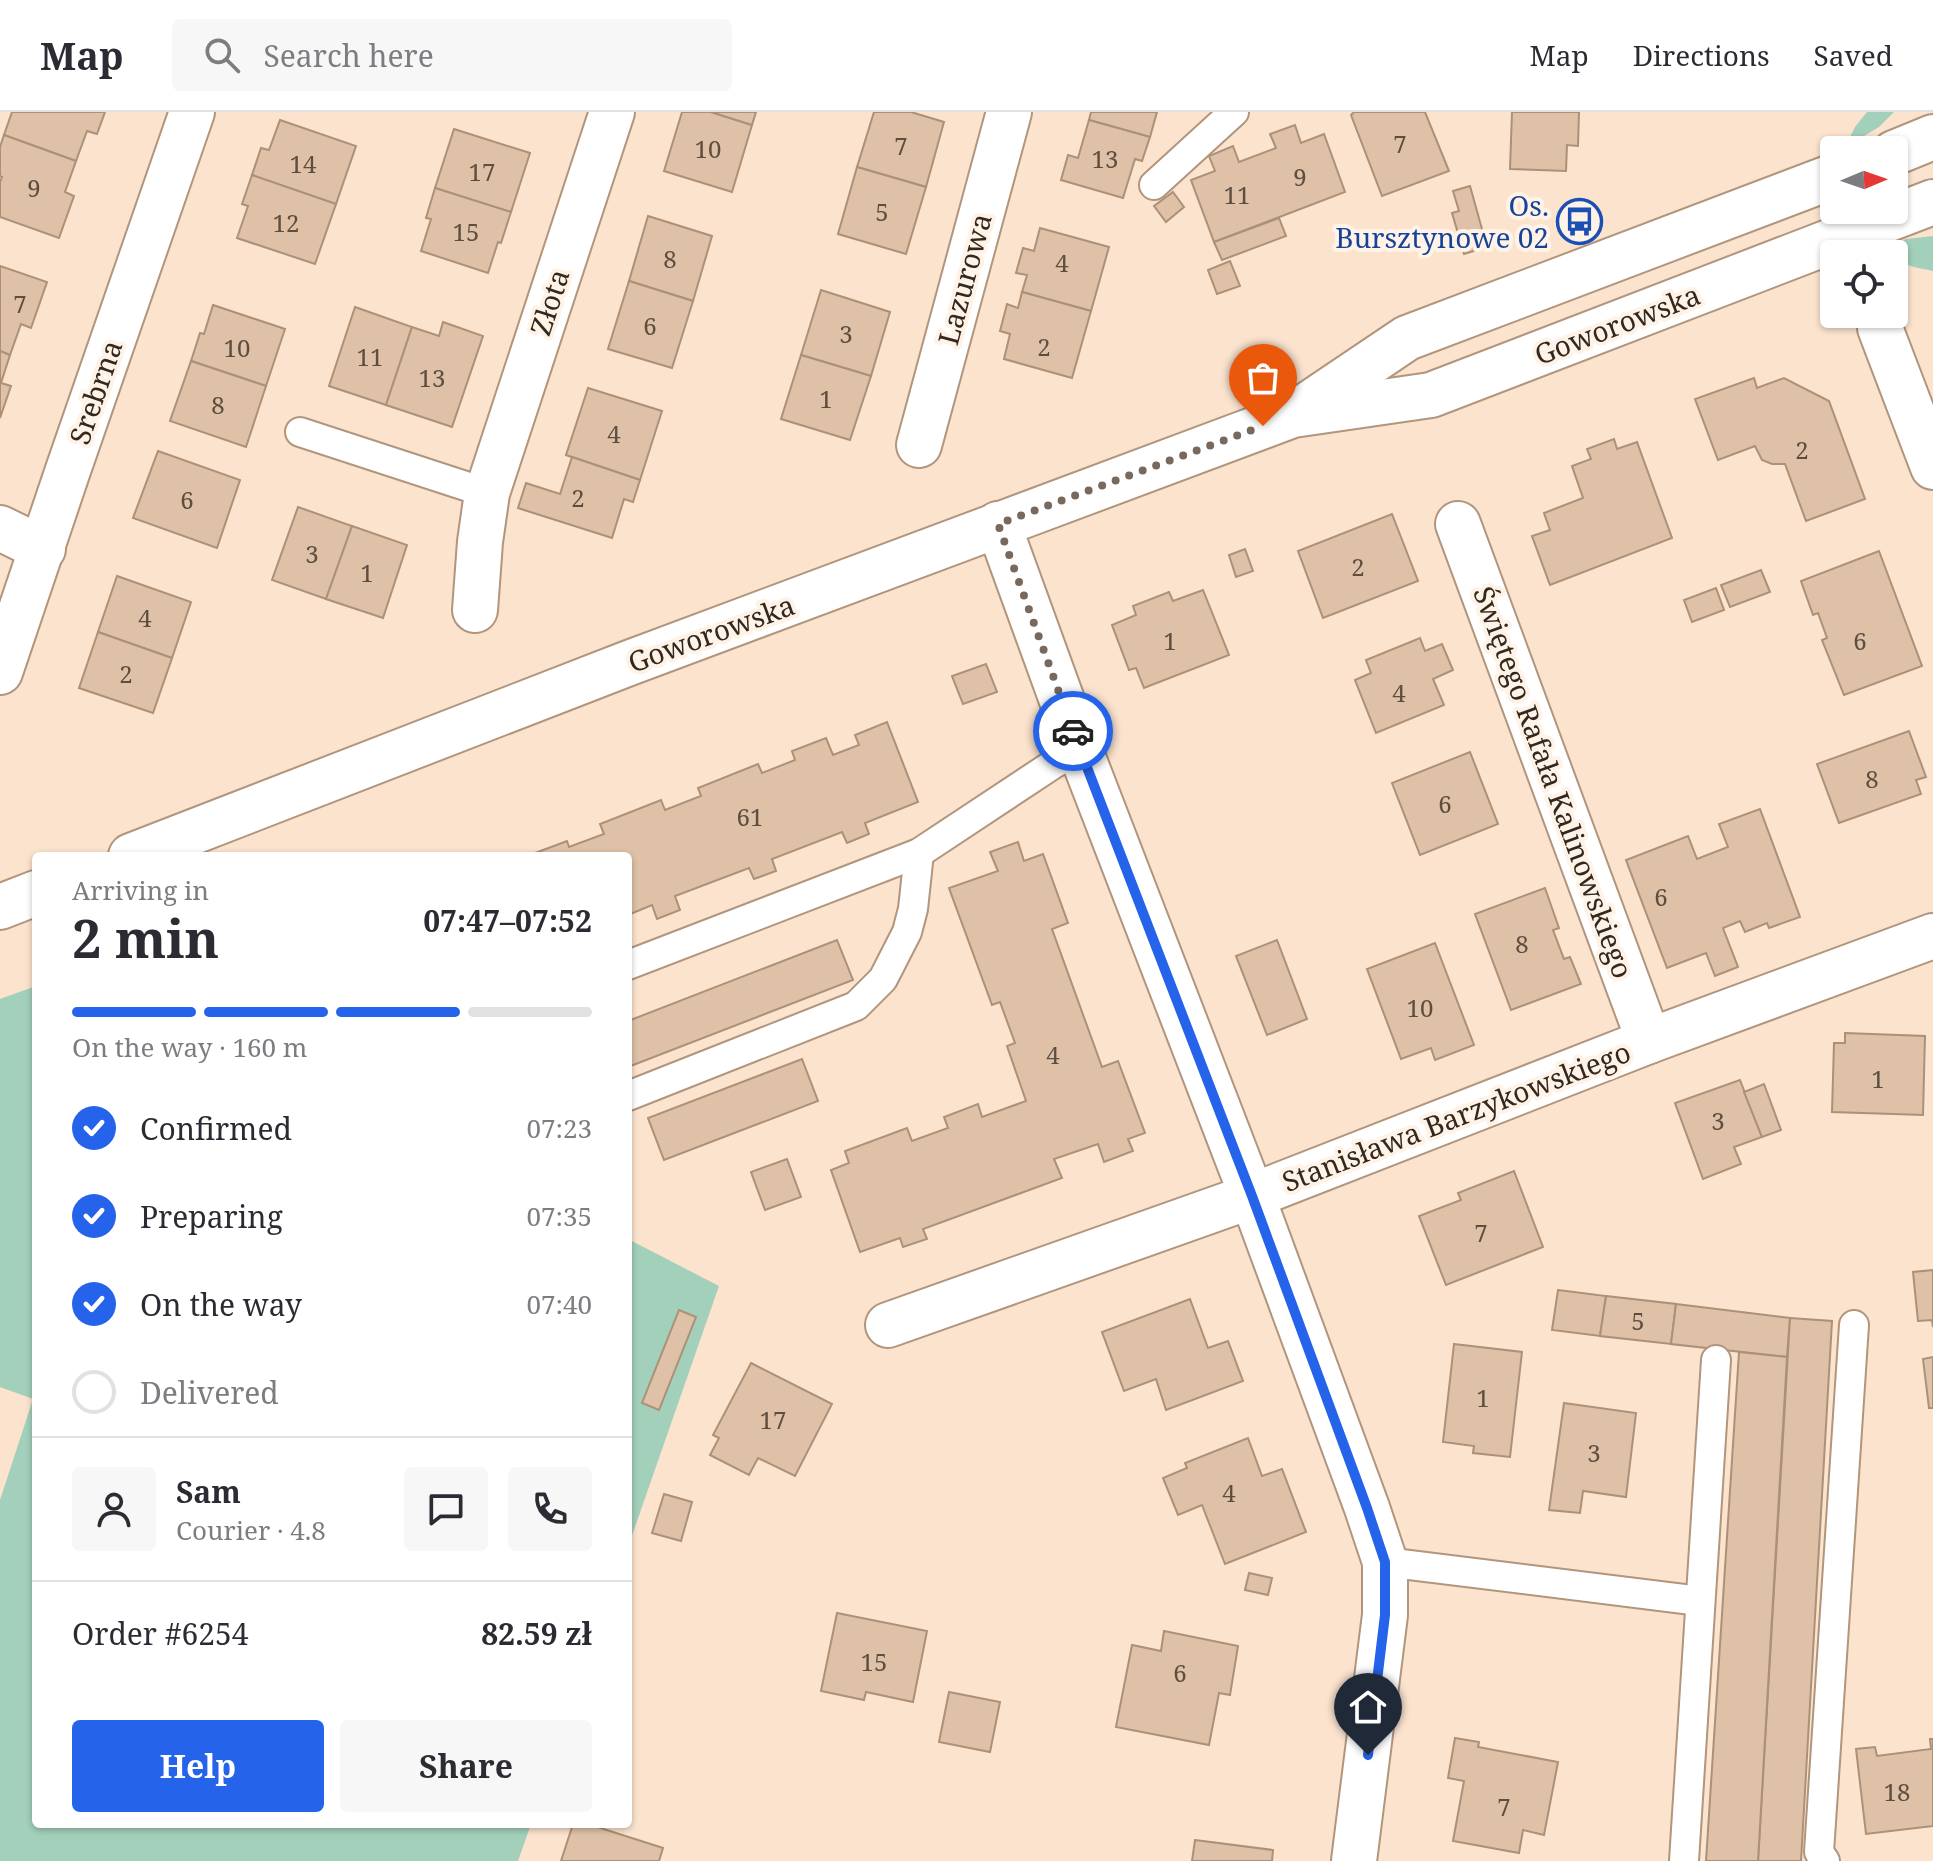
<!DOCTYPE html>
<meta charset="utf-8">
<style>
body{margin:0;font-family:"Noto Serif",serif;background:#f7f7f7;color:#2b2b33;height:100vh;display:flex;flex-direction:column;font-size:30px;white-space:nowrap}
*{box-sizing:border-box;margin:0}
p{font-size:26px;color:#7c7c81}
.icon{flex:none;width:44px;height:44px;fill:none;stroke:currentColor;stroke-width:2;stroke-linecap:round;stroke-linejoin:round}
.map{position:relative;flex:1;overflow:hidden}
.side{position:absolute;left:32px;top:740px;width:600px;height:976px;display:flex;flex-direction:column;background:#fff;border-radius:8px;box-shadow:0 2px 6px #0004}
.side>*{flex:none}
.needle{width:52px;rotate:88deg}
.buttons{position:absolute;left:1820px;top:24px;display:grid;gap:16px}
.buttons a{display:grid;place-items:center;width:88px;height:88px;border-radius:8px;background:#fff;box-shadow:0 2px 6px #0004;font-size:40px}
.pin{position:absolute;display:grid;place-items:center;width:68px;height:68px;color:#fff;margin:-82px -34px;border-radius:50% 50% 50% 0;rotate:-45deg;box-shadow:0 0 8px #0007}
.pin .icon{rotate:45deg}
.courier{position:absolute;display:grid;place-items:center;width:80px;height:80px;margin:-40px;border:6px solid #2563eb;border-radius:50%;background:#fff;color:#222;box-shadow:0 2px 10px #0007}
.summary em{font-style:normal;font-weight:700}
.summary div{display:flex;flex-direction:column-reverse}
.summary{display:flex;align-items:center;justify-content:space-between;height:136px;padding:0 40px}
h1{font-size:52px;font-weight:700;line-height:60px}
.bar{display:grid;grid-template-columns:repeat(4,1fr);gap:12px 8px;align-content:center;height:96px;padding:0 40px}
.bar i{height:10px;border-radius:6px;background:#e1e1e2}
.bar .active{background:#2563eb}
.bar p{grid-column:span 4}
.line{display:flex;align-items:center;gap:20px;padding:0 40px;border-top:2px solid #e1e1e2}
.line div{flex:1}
.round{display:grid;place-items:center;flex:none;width:84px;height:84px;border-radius:8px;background:#f7f7f7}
ol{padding:0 40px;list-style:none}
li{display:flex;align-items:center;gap:24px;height:88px}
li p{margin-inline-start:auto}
li .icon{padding:8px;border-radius:50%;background:#2563eb;color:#fff;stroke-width:4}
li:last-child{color:#7c7c81}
li i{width:44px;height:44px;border:4px solid #e1e1e2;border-radius:50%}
.cta{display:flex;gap:16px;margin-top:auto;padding:16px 40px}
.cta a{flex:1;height:92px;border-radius:8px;background:#2563eb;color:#fff;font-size:32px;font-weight:700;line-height:92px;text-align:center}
.cta a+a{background:#f7f7f7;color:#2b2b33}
header{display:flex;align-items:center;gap:48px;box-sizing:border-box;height:112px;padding:0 40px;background:#fff;border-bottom:2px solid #e1e1e2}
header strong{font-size:38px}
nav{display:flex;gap:44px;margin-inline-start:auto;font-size:28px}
.search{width:560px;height:72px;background:#f7f7f7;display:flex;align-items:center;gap:20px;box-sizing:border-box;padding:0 28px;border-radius:8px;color:#7c7c81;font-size:30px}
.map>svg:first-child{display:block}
</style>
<header>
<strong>Map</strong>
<div class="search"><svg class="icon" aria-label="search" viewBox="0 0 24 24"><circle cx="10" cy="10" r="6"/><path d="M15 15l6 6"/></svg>Search here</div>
<nav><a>Map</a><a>Directions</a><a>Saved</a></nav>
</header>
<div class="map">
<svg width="1933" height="1749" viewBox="0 0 1933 1749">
<rect width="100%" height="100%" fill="#fbe3ce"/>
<g fill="#a2d0ba">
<path d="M 1867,0 L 1894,0 L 1879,15 L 1854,30 L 1850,25 L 1855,15 Z"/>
<path d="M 1933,124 L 1933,159 C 1911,154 1902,156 1892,133 L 1906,127 Z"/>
<path d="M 36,874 L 36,1712 L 531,1712 L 518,1749 L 0,1749 L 0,1388 L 33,1287 L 0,1275 L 0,887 Z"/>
<path d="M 628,1127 L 719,1174 L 628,1435 Z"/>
</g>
<g fill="#dec1a7" stroke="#ac9178" stroke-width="2">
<path d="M 12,0 L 105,0 L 97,22 L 87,19 L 76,49 L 4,23 Z"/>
<path d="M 682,0 L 711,0 L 752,13 L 732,80 L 664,59 Z"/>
<path d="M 711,0 L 756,0 L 752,13 Z"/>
<path d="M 874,0 L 911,0 L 944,10 L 926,75 L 857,55 Z"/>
<path d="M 1091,0 L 1157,0 L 1150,25 L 1089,8 Z"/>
<path d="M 1354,0 L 1425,0 L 1449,59 L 1382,84 L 1351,3 Z"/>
<path d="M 1512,0 L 1579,0 L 1578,34 L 1567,33 L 1566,59 L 1510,57 Z"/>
<path d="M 280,8 L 356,34 L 336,92 L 252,63 L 261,36 L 269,38 Z"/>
<path d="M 1089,8 L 1150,25 L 1142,49 L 1135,47 L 1123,86 L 1061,68 L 1068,43 L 1078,46 Z"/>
<path d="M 1295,13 L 1301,31 L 1324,22 L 1345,80 L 1214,130 L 1191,68 L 1215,59 L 1209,44 L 1233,34 L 1239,50 L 1276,36 L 1270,22 Z"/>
<path d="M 454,17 L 530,41 L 511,100 L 435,76 Z"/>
<path d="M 4,23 L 76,49 L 65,80 L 74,84 L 59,126 L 0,105 L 0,70 L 2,65 L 0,64 L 0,35 Z"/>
<path d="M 857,55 L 926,75 L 906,142 L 838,122 Z"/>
<path d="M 252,63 L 336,92 L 315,152 L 237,126 L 248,94 L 242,92 Z"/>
<path d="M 1470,74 L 1487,135 L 1464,142 L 1452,101 L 1459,99 L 1453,79 Z"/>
<path d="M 435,76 L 511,100 L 501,131 L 498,130 L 488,161 L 421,139 L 431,107 L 426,106 Z"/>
<path d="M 1173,80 L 1184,95 L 1166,110 L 1154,94 Z"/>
<path d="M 648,104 L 712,124 L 693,189 L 629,169 Z"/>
<path d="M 1279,106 L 1286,124 L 1222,148 L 1214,130 Z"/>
<path d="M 1040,116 L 1109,135 L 1091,199 L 1022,180 L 1027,163 L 1016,161 L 1023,136 L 1034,139 Z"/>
<path d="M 1230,149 L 1240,174 L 1217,182 L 1208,158 Z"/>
<path d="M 0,154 L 47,170 L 31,216 L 21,212 L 10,243 L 0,239 Z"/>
<path d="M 629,169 L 693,189 L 672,256 L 608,237 Z"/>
<path d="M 821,178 L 890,200 L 871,264 L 801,243 Z"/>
<path d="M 1022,180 L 1091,199 L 1072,266 L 1004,247 L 1010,222 L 1000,219 L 1007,192 L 1018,196 Z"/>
<path d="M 213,193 L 285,217 L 266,274 L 191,249 L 200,221 L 204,222 Z"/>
<path d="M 355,195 L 412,215 L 386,293 L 329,274 Z"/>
<path d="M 443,210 L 483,224 L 452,315 L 386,293 L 412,215 L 439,224 Z"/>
<path d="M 0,239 L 10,243 L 1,271 L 11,274 L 0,306 Z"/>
<path d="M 801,243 L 871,264 L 850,328 L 781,307 Z"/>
<path d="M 191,249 L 266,274 L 246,335 L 170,309 Z"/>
<path d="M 1754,266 L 1757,276 L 1784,266 L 1829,289 L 1865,387 L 1806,409 L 1785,352 L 1772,352 L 1762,348 L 1755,334 L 1718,348 L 1695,287 Z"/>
<path d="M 588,276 L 662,299 L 640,368 L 566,343 Z"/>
<path d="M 1614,327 L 1617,337 L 1637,330 L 1672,426 L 1550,473 L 1532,424 L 1550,418 L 1544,401 L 1583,386 L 1572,354 L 1591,347 L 1587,337 Z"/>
<path d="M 158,339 L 240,368 L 217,436 L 133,406 Z"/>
<path d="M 572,345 L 640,368 L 633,390 L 624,387 L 612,426 L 518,396 L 526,371 L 560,382 Z"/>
<path d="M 298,395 L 352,414 L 326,487 L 272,468 Z"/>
<path d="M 1392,402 L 1418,469 L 1323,506 L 1298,439 Z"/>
<path d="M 352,414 L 407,433 L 383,506 L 326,487 Z"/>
<path d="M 1245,437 L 1253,459 L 1236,465 L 1229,443 Z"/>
<path d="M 1879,439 L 1922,554 L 1844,583 L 1822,528 L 1827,526 L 1818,501 L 1813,503 L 1801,469 Z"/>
<path d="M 1761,458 L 1770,480 L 1730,495 L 1721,473 Z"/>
<path d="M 117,464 L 191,490 L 172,546 L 98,520 Z"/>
<path d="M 1716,476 L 1724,498 L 1692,510 L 1684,488 Z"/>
<path d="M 1203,478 L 1229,543 L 1144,576 L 1136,556 L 1129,558 L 1112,513 L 1136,503 L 1133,494 L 1169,480 L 1173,489 Z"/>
<path d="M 98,520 L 172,546 L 153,601 L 79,576 Z"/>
<path d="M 1420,526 L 1425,539 L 1442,532 L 1453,558 L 1433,567 L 1444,593 L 1376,621 L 1355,568 L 1371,561 L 1366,548 Z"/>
<path d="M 986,552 L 997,580 L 963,592 L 952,564 Z"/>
<path d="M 887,610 L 918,690 L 865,711 L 869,722 L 847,731 L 842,720 L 772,747 L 776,759 L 754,767 L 749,756 L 675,784 L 680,798 L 657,807 L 652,793 L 628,803 L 628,744 L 527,744 L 567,729 L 569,735 L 604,722 L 600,712 L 661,688 L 665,698 L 701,684 L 698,676 L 758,652 L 762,661 L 795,648 L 792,639 L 826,626 L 833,643 L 859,633 L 855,623 Z"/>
<path d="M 1909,619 L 1926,665 L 1916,668 L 1921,682 L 1839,711 L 1817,652 Z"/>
<path d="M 1470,640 L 1498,712 L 1420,743 L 1392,671 Z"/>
<path d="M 1760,697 L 1800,805 L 1769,816 L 1767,811 L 1745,820 L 1740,809 L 1723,816 L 1738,855 L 1715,864 L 1706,841 L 1667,856 L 1626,748 L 1688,724 L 1697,747 L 1728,735 L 1719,712 Z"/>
<path d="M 1018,730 L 1024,749 L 1043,742 L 1068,811 L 1052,817 L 1102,955 L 1118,949 L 1145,1021 L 1128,1027 L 1133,1039 L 1104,1050 L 1098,1032 L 1054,1047 L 1062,1066 L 923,1117 L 927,1127 L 903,1135 L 900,1126 L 860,1140 L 831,1058 L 849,1051 L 845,1039 L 907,1016 L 912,1029 L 948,1016 L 944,1005 L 978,992 L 982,1005 L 1026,989 L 1007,934 L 1015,931 L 1000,890 L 992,893 L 949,776 L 998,759 L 990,740 Z"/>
<path d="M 1545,776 L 1559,816 L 1553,818 L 1564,847 L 1570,845 L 1581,872 L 1511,898 L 1475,802 Z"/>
<path d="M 837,828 L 853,868 L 628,955 L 628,909 Z"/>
<path d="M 1277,828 L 1307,907 L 1267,923 L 1236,844 Z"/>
<path d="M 1435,831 L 1474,933 L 1435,948 L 1431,936 L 1401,947 L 1367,857 Z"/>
<path d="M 1845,921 L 1925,924 L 1923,1003 L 1832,1000 L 1834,931 L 1845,931 Z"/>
<path d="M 802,947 L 818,989 L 664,1048 L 648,1006 Z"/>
<path d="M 1740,968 L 1762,1025 L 1734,1035 L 1741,1052 L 1703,1067 L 1675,991 Z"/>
<path d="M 1764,972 L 1781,1018 L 1762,1025 L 1744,980 Z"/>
<path d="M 787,1047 L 801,1085 L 765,1098 L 751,1060 Z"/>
<path d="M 1514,1059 L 1543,1135 L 1446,1173 L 1419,1104 L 1461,1088 L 1458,1081 Z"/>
<path d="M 1933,1158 L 1933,1215 L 1932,1208 L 1918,1209 L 1913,1160 Z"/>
<path d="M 1558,1178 L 1606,1184 L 1600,1224 L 1552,1218 Z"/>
<path d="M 1606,1184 L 1676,1192 L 1671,1232 L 1600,1224 Z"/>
<path d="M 1190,1187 L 1208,1236 L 1228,1229 L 1243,1269 L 1166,1298 L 1156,1267 L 1124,1279 L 1102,1220 Z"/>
<path d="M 1676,1192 L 1790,1206 L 1787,1245 L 1671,1232 Z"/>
<path d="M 679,1198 L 696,1205 L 659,1298 L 642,1291 Z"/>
<path d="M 1790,1206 L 1832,1209 L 1801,1749 L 1758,1749 Z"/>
<path d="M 1454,1232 L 1522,1240 L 1510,1345 L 1473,1341 L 1474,1334 L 1443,1330 Z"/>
<path d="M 1739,1240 L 1787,1245 L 1758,1749 L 1706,1749 Z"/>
<path d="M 1933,1245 L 1933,1296 L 1929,1296 L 1923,1247 Z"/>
<path d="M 751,1251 L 832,1292 L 795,1364 L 758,1346 L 749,1363 L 710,1343 L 719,1326 L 713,1323 Z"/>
<path d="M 1564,1291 L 1636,1301 L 1626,1385 L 1583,1379 L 1580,1401 L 1549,1398 Z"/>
<path d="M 1248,1326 L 1262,1364 L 1282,1357 L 1306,1420 L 1225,1452 L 1202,1393 L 1178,1403 L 1163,1366 L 1187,1356 L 1185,1351 Z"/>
<path d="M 664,1382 L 692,1390 L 681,1429 L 652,1421 Z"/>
<path d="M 1249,1461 L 1272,1466 L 1268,1483 L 1245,1478 Z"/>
<path d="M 837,1501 L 927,1519 L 913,1590 L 866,1580 L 864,1588 L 821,1579 Z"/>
<path d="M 1164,1519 L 1238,1534 L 1230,1583 L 1219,1581 L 1209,1633 L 1116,1615 L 1132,1533 L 1161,1539 Z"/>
<path d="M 949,1580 L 1000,1590 L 990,1640 L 939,1630 Z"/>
<path d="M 1455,1626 L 1479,1630 L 1478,1635 L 1558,1650 L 1544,1723 L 1523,1718 L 1519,1741 L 1453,1729 L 1464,1669 L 1448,1666 Z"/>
<path d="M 1930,1627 L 1933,1627 L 1933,1714 L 1866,1722 L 1856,1637 L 1875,1635 L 1877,1644 L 1931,1637 Z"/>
<path d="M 573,1712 L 588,1712 L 663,1736 L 659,1749 L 561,1749 Z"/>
<path d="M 1195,1728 L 1273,1738 L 1272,1749 L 1192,1749 Z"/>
</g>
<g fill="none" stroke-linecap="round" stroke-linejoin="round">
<defs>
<g id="service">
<path d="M 1154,73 L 1234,0"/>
<path d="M 300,320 L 487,381"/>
<path d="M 628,853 L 919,741 L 1055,651 L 1080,638"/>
<path d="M 628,984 L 856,894 L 883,867 L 907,820 L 913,797 L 919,741"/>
<path d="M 1385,1450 L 1700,1489"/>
<path d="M 1684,1749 L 1716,1248"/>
<path d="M 1825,1749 L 1819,1740 L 1854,1213"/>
</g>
<g id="minor">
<path d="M 1880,216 L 1933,355"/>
<path d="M 919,333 L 1009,0"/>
<path d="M 998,412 L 1080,638 L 1252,1084 L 1367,1396 L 1385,1450 L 1385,1503 L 1354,1749"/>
<path d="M 1458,412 L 1649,929"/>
<path d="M 0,416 L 43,437"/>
<path d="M 475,498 L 480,430 L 487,381 L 612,0"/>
<path d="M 0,560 L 67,361 L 192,0"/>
<path d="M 888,1213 L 1252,1084 L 1649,929 L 1933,824"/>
</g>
<g id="tertiary">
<path d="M 1894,41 L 1933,25"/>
<path d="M 1303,296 L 1407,226 L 1834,64"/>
<path d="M 131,744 L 629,551 L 1293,303 L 1431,283 L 1933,90"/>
<path d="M 0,795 L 36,781"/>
</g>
</defs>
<use href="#service" stroke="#b1957d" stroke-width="32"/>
<use href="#minor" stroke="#b1957d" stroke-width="48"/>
<use href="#tertiary" stroke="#b1957d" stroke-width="48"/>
<use href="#service" stroke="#fff" stroke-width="28"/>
<use href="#minor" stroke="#fff" stroke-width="44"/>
<use href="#tertiary" stroke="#fff" stroke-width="44"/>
</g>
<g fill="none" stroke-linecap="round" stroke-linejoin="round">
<path stroke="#79695c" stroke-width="8" stroke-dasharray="0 14.4" d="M 1073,619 L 998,412 L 1263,314"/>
<path stroke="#2563eb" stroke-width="10" d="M 1073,619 L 1252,1084 L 1367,1396 L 1385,1450 L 1385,1503 L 1368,1643"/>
</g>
<defs>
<symbol id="bus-ring" viewBox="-11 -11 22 22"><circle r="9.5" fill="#fff3e8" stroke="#1a4fb4" stroke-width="1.5"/><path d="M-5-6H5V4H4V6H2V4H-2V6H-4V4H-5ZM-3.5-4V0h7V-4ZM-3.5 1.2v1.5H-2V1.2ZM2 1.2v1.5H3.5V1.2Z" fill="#1a4fb4"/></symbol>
</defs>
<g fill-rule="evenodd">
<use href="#bus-ring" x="1554" y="84" width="51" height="51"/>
</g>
<g text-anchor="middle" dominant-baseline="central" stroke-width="8" stroke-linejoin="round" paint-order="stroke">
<g font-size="24" fill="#5e4e40">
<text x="1400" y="31">7</text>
<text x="901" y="33">7</text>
<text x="708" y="36">10</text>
<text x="1105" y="46">13</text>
<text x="303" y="51">14</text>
<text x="482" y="59">17</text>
<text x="1300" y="64">9</text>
<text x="34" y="75">9</text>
<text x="1237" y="82">11</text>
<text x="882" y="99">5</text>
<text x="286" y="110">12</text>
<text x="466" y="119">15</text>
<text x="670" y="146">8</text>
<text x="1062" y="150">4</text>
<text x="20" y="191">7</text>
<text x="650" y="213">6</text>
<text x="846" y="221">3</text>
<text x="1044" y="234">2</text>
<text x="237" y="235">10</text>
<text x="370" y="244">11</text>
<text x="432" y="265">13</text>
<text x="826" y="286">1</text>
<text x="218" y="292">8</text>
<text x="614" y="321">4</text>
<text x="1802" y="337">2</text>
<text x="578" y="385">2</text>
<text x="187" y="387">6</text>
<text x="312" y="441">3</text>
<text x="1358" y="454">2</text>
<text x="367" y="460">1</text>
<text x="145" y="505">4</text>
<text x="1170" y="528">1</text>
<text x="1860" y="528">6</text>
<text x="126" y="561">2</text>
<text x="1399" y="580">4</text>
<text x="1872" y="666">8</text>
<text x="1445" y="691">6</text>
<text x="750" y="704">61</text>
<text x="1661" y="784">6</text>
<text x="1522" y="831">8</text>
<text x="1420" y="895">10</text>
<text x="1053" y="942">4</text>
<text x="1878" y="966">1</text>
<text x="1718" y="1008">3</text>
<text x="1481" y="1120">7</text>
<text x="1638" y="1208">5</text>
<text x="1483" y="1285">1</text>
<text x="773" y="1307">17</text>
<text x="1594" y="1340">3</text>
<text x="1229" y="1380">4</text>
<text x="874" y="1549">15</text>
<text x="1180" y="1560">6</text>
<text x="1897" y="1679">18</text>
<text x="1504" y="1694">7</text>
</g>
<g font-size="28" fill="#164399" stroke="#fff3e8" text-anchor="end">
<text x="1549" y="93">Os.<tspan x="1549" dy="32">Bursztynowe 02</tspan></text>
</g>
<g font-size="28" fill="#33281e" stroke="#fff3e8">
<text transform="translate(964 167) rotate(-75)">Lazurowa</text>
<text transform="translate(549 190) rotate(-72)">Złota</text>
<text transform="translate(1617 212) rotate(-21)">Goworowska</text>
<text transform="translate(95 280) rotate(-71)">Srebrna</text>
<text transform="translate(711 521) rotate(-20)">Goworowska</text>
<text transform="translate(1554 670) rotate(70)">Świętego Rafała Kalinowskiego</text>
<text transform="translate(1456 1004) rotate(-21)">Stanisława Barzykowskiego</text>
</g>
</g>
</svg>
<div class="buttons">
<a><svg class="needle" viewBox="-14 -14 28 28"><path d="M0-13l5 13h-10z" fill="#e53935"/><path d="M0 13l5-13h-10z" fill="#7c7c81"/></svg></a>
<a><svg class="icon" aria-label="locate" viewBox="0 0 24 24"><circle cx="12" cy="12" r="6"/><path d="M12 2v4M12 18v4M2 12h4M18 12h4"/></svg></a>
</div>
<div class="pin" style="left:1263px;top:314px;background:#ea580c"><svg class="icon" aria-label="bag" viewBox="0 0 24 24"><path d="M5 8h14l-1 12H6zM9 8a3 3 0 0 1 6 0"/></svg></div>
<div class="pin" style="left:1368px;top:1643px;background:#1f2937"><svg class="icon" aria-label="home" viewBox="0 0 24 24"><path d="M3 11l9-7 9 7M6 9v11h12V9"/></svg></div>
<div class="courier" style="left:1073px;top:619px"><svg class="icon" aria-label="car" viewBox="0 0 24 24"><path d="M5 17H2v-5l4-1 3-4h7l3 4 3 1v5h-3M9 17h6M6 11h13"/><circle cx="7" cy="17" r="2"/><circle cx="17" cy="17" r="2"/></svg></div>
<section class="side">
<div class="summary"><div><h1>2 min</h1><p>Arriving in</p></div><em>07:47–07:52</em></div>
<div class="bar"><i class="active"></i><i class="active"></i><i class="active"></i><i></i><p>On the way · 160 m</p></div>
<ol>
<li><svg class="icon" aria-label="check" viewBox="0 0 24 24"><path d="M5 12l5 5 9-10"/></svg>Confirmed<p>07:23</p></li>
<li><svg class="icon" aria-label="check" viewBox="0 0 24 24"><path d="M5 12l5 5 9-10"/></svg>Preparing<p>07:35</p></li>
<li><svg class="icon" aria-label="check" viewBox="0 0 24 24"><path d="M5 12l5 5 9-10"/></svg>On the way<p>07:40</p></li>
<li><i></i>Delivered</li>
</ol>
<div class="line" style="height:144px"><a class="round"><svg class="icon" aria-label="person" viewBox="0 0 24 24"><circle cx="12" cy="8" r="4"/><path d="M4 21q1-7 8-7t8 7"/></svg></a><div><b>Sam</b><p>Courier · 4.8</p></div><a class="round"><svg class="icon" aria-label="chat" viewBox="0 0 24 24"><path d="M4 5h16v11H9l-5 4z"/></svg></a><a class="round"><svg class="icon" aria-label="phone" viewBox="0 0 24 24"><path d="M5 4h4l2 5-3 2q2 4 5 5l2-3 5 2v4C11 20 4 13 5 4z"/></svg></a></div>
<div class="line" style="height:104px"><div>Order #6254</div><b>82.59 zł</b></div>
<div class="cta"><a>Help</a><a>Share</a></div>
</section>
</div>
